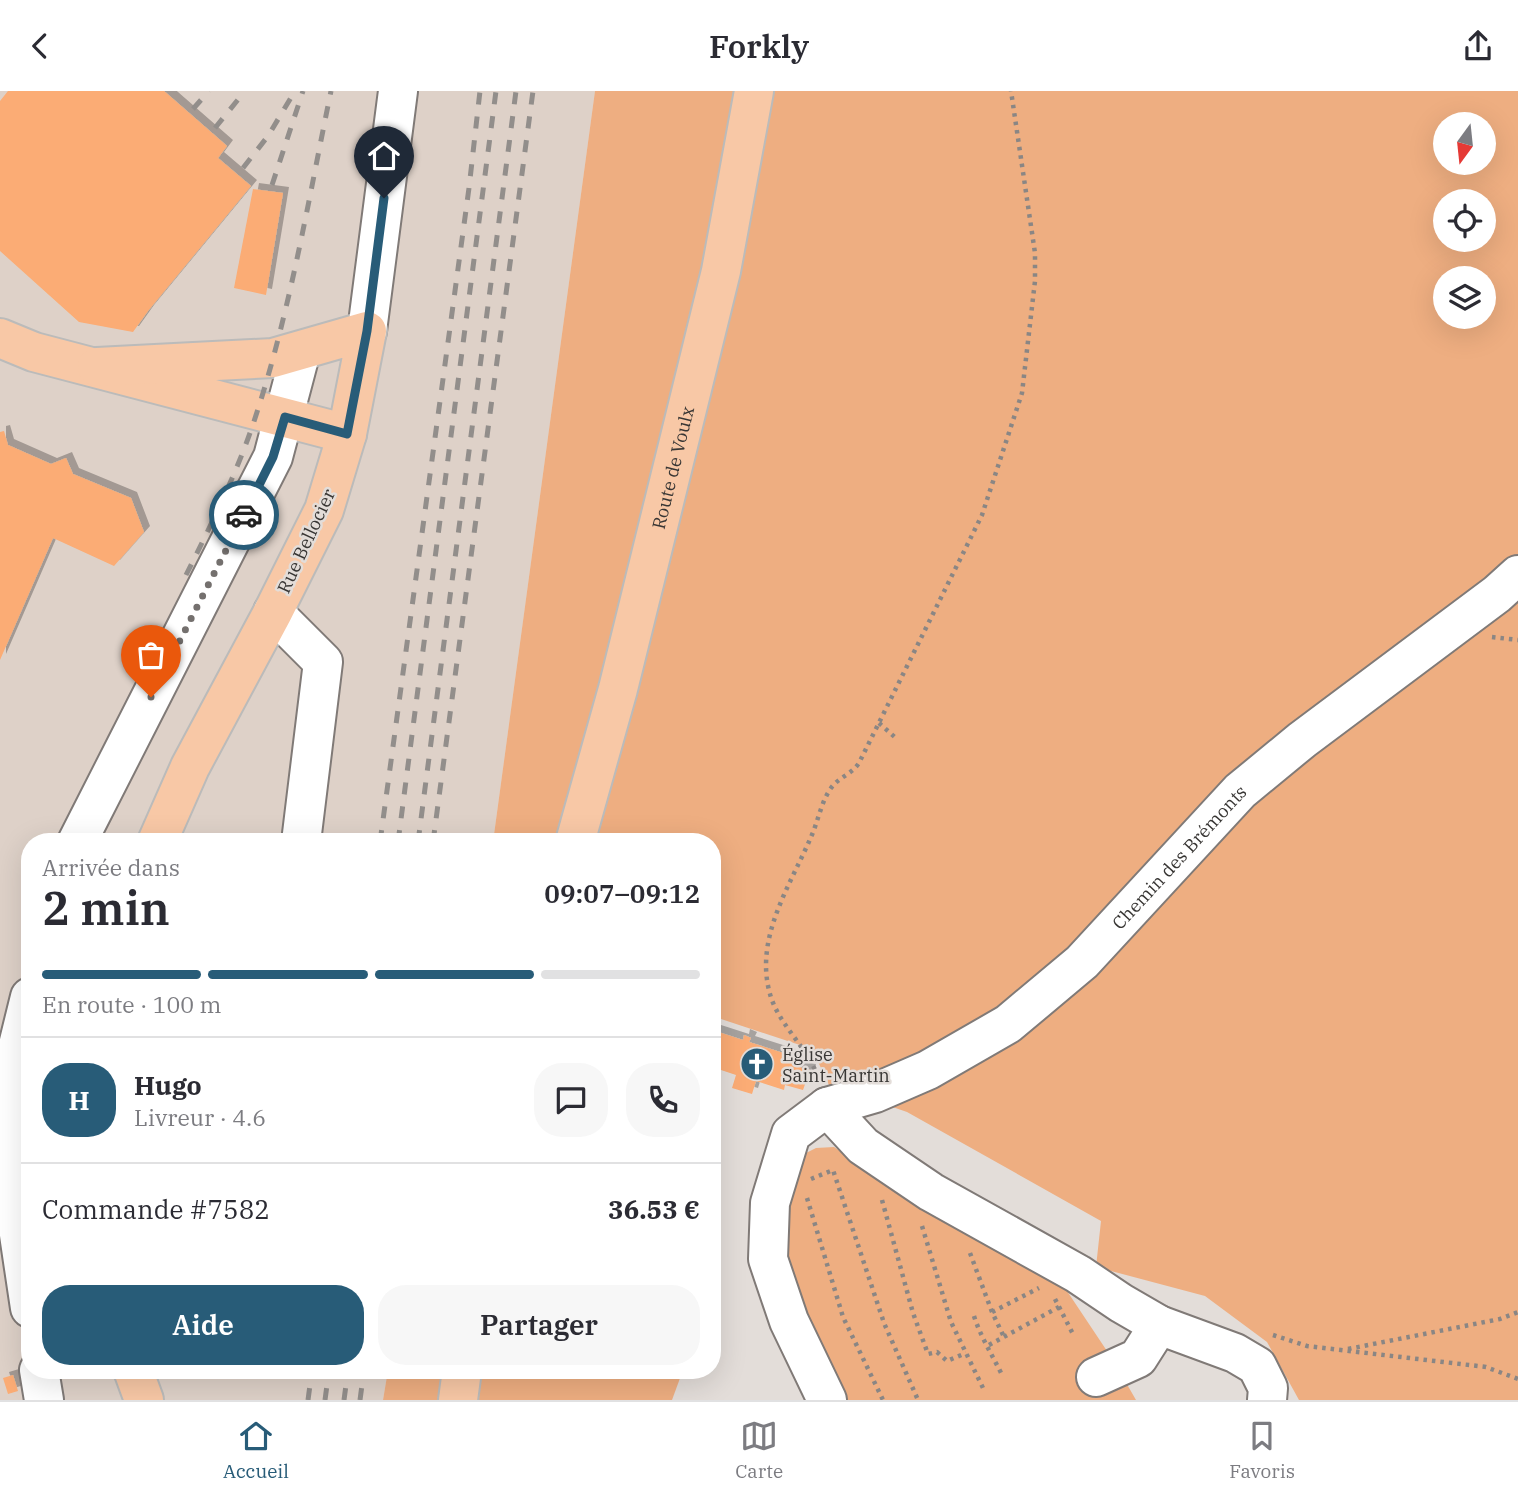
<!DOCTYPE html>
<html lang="fr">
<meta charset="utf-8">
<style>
body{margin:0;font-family:"IBM Plex Serif",serif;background:#f7f7f7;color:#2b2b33;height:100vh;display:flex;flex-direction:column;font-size:26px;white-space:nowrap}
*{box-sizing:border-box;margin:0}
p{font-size:23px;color:#7c7c81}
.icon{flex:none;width:38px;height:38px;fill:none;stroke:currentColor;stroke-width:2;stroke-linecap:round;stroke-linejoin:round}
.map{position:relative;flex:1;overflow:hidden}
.sheet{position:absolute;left:21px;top:742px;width:700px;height:546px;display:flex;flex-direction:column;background:#fff;border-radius:28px;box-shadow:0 7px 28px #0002}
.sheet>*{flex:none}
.needle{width:46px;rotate:195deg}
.controls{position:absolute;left:1433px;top:21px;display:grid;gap:14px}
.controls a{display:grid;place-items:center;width:63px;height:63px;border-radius:50%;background:#fff;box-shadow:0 7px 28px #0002;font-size:35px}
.pin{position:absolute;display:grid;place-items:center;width:60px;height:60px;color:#fff;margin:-72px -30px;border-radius:50% 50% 50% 0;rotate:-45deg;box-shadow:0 0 7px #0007}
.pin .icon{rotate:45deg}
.courier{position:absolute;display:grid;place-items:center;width:70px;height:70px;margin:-35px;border:5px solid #285c78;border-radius:50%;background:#fff;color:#222;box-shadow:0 2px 9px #0007}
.headline em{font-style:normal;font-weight:600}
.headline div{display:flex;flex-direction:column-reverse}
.headline{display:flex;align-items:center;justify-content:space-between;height:119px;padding:0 21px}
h1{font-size:46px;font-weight:600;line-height:52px}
.bar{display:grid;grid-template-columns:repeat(4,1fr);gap:10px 7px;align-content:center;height:84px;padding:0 21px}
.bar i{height:9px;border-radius:5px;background:#e1e1e2}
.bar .active{background:#285c78}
.bar p{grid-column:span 4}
.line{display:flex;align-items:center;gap:18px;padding:0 21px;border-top:2px solid #e1e1e2}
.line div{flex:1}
.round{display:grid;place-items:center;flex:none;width:74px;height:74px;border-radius:28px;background:#f7f7f7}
.cta{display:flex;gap:14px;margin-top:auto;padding:14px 21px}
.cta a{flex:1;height:80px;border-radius:28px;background:#285c78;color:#fff;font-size:28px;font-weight:600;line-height:80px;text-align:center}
.cta a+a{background:#f7f7f7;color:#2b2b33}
header{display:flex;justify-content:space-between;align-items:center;height:91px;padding:0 21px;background:#fff;font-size:32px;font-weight:600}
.dock{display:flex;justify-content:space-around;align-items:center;height:98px;border-top:2px solid #e1e1e2;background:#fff;font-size:19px;color:#7c7c81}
.dock a{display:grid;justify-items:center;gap:4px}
.dock .active{color:#285c78}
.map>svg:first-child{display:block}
</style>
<header><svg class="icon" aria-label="back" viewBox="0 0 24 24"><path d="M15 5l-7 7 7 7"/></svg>Forkly<svg class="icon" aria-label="share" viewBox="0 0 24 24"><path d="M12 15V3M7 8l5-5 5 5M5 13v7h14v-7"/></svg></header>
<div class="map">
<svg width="1518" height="1309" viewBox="0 0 1518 1309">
<defs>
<filter id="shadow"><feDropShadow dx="6" dy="-6" stdDeviation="0" flood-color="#0004"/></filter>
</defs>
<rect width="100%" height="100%" fill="#e3ddd9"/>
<path fill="#ded1c8" d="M 0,0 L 595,0 L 493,751 L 30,751 L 30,1279 L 388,1279 L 383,1309 L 0,1309 Z"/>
<g fill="#eeae81" fill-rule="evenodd">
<path d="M 595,0 L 1518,0 L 1518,1309 L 1299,1309 L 1267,1251 L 1205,1205 L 1096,1176 L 1101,1130 L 907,1021 L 829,994 L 812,958 L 712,925 L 712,751 L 493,751 ZM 1446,33 L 1484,33 L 1484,72 L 1446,72 ZM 1446,110 L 1484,110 L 1484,149 L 1446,149 ZM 1446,187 L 1484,187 L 1484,226 L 1446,226 Z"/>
<path d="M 834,1056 L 923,1115 L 1059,1188 L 1113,1269 L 1136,1309 L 840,1309 L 781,1170 L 782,1118 L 804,1063 L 816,1057 Z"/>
<path d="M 388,1279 L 683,1279 L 672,1309 L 383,1309 Z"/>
</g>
<g fill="#fbac74" filter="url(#shadow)">
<path d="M 8,0 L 164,0 L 227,55 L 218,67 L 251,95 L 148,220 L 133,241 L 79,231 L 0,160 L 0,10 Z"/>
<path d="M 253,98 L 283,102 L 266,204 L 234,197 Z"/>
<path d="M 4,340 L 8,354 L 51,373 L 66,367 L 73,383 L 131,407 L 144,441 L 114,475 L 53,447 L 0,569 L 0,341 Z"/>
<path d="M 712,939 L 743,949 L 744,944 L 751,947 L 749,951 L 799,967 L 803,971 L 801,977 L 810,979 L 803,999 L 785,994 L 784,999 L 756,990 L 752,1003 L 732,997 L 736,984 L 712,976 Z"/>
<path d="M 13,1284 L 18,1300 L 8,1303 L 3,1287 Z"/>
</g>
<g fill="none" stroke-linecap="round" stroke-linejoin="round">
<defs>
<g id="minor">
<path d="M 367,240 L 398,0"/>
<path d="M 273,521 L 323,571 L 301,751"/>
<path d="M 77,751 L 273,366 L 301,260"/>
<path d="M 30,906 L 13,975 L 7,1063 L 30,1217"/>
<path d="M 827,1016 L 863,1055 L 931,1101 L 1078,1183 L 1121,1212 L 1159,1234 L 1235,1262 L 1257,1275 L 1268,1297 L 1267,1309"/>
<path d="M 39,1279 L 44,1309"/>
<path d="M 1096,1286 L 1138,1267 L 1159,1234"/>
<path id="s1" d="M 827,1309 L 789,1230 L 768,1168 L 770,1112 L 791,1043 L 827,1016 L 875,1002 L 928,979 L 1008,933 L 1082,871 L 1240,700 L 1302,649 L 1497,503 L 1518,484"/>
</g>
<g id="major">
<path d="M 0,247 L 34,261 L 347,343"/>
<path d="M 97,276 L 273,267 L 367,240 L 347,343 L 324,419 L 273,521 L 190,676 L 157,751"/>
<path id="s2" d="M 575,751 L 618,598 L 721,180 L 754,0"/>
<path d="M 133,1279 L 144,1309"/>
<path d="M 458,1309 L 462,1279"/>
</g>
</defs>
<use href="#minor" stroke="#807a77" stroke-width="42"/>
<use href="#major" stroke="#bbbbba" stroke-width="42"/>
<g stroke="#8a8684" stroke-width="4.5" stroke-dasharray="3.5 5" stroke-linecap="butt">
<path d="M 1492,546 L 1518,549"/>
<path d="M 879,632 L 898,649"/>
<path d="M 818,986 C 808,957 778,933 770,903 C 754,847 790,795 811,746 C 818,731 821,711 831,697 C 839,686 852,683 859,672 L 982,424 L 1022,302 L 1035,190 L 1035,162 L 1011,0"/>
<path d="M 811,1088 L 833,1079 L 884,1232 L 918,1309"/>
<path d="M 807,1107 L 843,1226 L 883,1309"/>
<path d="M 882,1109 L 913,1222 L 928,1263 L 937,1261 L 947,1270 L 966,1262"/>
<path d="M 922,1135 L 951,1231 L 983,1297"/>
<path d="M 970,1162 L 992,1221 L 1004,1246"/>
<path d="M 1055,1208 L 1074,1245"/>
<path d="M 992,1221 L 1039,1197"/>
<path d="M 974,1225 C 981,1247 993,1265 1003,1286"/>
<path d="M 1273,1244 L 1307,1255 L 1486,1276 L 1518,1288"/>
<path d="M 989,1254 L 1059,1216"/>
<path d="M 1348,1258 L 1500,1228 L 1518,1221"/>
</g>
<use href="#minor" stroke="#fff" stroke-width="38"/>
<use href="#major" stroke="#f8c8a6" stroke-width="38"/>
<g stroke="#928e8b" stroke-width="5" stroke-dasharray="12 12" stroke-linecap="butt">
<path d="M 193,18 L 209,0"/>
<path d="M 215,37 L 245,0"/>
<path d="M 243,77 L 268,45 L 295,0"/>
<path d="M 272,94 L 303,0"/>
<path d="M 186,484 C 213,430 240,376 258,318 C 291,215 309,106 331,0"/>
<path d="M 380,751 L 469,97 L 480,0"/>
<path d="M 398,751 L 496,0"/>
<path d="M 418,751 L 516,0"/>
<path d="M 433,751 L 533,0"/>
<path d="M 308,1309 L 312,1279"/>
<path d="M 325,1309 L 329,1279"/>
<path d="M 344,1309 L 348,1279"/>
<path d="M 360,1309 L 364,1279"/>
</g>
</g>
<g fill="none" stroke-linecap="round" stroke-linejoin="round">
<path stroke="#74706e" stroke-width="7" stroke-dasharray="0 12.6" d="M 151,606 L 244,424"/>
<path stroke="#285c78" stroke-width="9" d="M 244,424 L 273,366 L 285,326 L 347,343 L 367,240 L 384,107"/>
</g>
<defs>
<symbol id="church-disc" viewBox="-11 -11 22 22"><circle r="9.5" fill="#285c78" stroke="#e3ddd9"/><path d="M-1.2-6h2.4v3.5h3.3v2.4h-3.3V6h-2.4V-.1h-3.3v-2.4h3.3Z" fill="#fff"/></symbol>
</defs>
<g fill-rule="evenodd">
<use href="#church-disc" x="738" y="954" width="38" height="38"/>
</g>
<g text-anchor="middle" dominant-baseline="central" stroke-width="5" stroke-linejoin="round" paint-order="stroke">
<g font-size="18" fill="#383634" stroke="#e3ddd9">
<text stroke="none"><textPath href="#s2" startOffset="387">Route de Voulx</textPath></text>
<text transform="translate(306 450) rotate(-65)">Rue Bellocier</text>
<text stroke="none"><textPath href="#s1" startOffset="766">Chemin des Brémonts</textPath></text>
</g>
<g font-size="18" fill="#383634" stroke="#e3ddd9" text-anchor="start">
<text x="782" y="963">Église<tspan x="782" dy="21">Saint-Martin</tspan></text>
</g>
</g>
</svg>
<div class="controls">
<a><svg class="needle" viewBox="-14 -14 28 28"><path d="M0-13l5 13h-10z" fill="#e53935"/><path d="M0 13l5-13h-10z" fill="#7c7c81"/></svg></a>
<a><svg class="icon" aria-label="locate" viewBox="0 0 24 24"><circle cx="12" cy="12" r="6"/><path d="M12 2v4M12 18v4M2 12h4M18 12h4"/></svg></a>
<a><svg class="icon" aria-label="layers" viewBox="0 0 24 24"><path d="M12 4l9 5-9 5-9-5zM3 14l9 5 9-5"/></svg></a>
</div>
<div class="pin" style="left:151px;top:606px;background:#ea580c"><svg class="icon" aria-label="bag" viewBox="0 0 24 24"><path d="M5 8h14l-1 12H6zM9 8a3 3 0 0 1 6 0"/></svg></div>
<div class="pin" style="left:384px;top:107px;background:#1f2937"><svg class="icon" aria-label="home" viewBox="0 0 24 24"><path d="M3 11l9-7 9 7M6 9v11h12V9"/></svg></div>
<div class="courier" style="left:244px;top:424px"><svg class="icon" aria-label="car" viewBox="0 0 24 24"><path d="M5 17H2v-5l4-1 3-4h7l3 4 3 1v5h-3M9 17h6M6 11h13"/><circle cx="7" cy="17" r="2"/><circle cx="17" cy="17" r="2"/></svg></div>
<section class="sheet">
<div class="headline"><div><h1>2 min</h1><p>Arrivée dans</p></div><em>09:07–09:12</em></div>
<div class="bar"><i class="active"></i><i class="active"></i><i class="active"></i><i></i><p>En route · 100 m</p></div>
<div class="line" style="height:126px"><b class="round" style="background:#285c78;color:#fff">H</b><div><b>Hugo</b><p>Livreur · 4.6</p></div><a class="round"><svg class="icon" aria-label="chat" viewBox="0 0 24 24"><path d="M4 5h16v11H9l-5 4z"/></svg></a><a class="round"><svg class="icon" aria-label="phone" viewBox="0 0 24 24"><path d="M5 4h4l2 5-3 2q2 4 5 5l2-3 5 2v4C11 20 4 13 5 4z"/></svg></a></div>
<div class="line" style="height:91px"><div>Commande #7582</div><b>36.53 €</b></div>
<div class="cta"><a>Aide</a><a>Partager</a></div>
</section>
</div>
<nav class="dock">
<a class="active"><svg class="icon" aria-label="home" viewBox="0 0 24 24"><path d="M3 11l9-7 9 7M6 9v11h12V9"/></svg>Accueil</a>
<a><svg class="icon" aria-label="map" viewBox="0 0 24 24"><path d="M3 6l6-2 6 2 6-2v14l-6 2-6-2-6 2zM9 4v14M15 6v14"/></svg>Carte</a>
<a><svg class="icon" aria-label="saved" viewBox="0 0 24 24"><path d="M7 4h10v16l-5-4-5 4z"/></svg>Favoris</a>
</nav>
